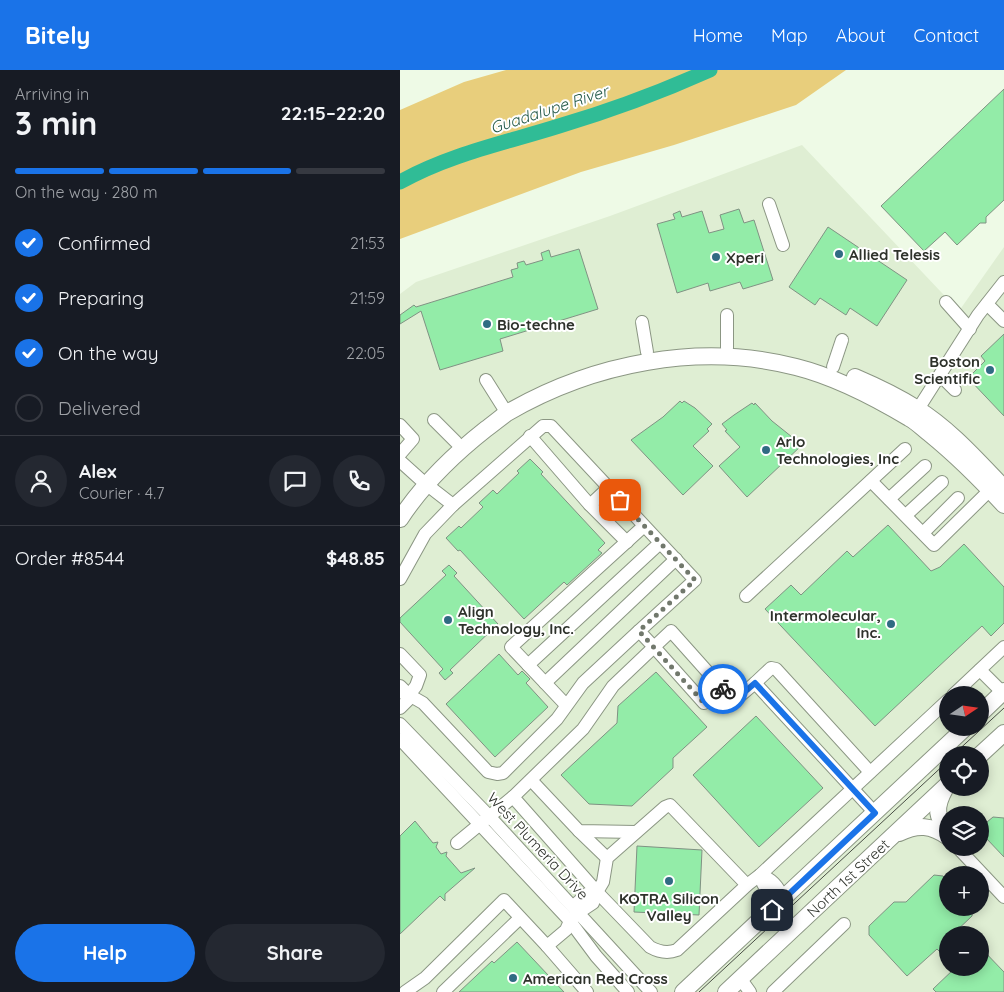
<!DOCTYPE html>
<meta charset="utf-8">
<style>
body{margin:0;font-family:Quicksand,sans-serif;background:#242831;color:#f1f3f6;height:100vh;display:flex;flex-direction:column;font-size:19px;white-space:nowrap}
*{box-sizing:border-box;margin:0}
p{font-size:16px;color:#9ea1a6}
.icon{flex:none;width:28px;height:28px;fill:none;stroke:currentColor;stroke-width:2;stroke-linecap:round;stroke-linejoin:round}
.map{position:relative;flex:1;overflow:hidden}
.details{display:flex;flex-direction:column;background:#171b24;width:400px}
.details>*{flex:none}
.needle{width:32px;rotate:77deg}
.tools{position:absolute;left:539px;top:616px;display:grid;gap:10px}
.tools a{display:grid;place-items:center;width:50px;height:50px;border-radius:50%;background:#171b24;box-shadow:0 2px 12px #0003;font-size:25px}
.pin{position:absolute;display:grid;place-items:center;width:42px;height:42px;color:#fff;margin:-21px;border-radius:10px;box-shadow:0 2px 8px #0006}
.courier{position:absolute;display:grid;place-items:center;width:50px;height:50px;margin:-25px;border:4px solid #1a73e8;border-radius:50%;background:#fff;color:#222;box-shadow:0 1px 6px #0007}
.headline em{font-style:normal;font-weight:800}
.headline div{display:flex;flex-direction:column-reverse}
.headline{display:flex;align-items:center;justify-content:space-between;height:85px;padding:0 15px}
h1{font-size:32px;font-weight:800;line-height:38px}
.bar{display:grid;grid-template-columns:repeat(4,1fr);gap:8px 5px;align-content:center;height:60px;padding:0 15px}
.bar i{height:6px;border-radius:4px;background:#363941}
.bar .active{background:#1a73e8}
.bar p{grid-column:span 4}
.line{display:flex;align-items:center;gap:12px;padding:0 15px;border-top:1px solid #363941}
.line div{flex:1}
.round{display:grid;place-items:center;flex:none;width:52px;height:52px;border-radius:26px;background:#242831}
ol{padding:0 15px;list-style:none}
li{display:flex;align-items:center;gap:15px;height:55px}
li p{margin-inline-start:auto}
li .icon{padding:5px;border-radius:50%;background:#1a73e8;color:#fff;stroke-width:4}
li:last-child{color:#9ea1a6}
li i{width:28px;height:28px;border:2px solid #363941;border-radius:50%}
.button{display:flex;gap:10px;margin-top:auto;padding:10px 15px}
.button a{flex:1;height:58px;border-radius:30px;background:#1a73e8;color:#fff;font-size:20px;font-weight:800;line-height:58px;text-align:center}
.button a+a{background:#242831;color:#f1f3f6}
header{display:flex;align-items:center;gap:30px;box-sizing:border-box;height:70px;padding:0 25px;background:#1a73e8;color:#fff}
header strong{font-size:24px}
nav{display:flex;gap:28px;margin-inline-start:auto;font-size:18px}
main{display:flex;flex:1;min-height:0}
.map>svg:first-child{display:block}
</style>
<header>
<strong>Bitely</strong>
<nav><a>Home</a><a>Map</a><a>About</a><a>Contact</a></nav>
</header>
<main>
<section class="details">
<div class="headline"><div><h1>3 min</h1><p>Arriving in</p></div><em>22:15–22:20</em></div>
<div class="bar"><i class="active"></i><i class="active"></i><i class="active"></i><i></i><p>On the way · 280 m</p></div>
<ol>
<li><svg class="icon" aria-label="check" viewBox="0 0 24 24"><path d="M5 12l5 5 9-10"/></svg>Confirmed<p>21:53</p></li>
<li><svg class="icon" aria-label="check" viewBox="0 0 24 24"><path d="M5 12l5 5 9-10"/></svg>Preparing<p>21:59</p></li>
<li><svg class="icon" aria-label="check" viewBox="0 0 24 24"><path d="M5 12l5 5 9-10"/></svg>On the way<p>22:05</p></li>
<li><i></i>Delivered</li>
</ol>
<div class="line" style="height:90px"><a class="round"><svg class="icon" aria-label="person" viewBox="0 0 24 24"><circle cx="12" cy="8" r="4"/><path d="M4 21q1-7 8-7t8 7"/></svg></a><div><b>Alex</b><p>Courier · 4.7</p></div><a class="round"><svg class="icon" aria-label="chat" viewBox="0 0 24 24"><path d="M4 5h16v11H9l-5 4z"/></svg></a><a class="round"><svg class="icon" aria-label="phone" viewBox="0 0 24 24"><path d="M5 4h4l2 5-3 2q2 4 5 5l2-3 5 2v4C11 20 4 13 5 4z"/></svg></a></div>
<div class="line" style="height:65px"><div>Order #8544</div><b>$48.85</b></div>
<div class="button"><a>Help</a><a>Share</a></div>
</section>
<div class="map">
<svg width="604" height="922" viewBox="0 0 604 922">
<rect width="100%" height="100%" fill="#eefae6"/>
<path fill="#dfeed3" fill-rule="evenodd" d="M 402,75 L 559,241 L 604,177 L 604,922 L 0,922 L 0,224 L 16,212 L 210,146 ZM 548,625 L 580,625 L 580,658 L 548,658 ZM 548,685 L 580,685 L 580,718 L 548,718 ZM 548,745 L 580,745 L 580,778 L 548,778 ZM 548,805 L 580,805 L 580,838 L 548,838 ZM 548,865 L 580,865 L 580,898 L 548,898 Z"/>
<path fill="#e8ce7c" d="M 106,0 L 446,0 L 396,35 L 274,75 L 181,102 L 0,169 L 0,40 L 64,12 Z"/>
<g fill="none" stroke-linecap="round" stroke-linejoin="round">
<path stroke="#30bc96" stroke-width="15" d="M 0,112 C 50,84 105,73 159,56 C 210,41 261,22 310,0"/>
</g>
<g fill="#93eca8" stroke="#809283">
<path d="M 604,19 L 604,130 L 586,147 L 586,153 L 580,153 L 557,175 L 545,162 L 524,181 L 481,136 Z"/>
<path d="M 339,139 L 344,153 L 354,150 L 373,210 L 343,219 L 340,212 L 310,221 L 308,213 L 277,223 L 257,154 L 275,149 L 273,144 L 280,141 L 282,147 L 302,141 L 309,163 L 324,159 L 320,145 Z"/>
<path d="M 428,157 L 507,210 L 477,256 L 450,238 L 446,245 L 420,228 L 415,235 L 389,217 Z"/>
<path d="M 179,179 L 198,239 L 100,269 L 103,281 L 40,300 L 21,241 L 0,254 L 0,245 L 14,235 L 16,237 L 113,207 L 111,200 L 118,198 L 117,193 L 124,191 L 126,195 L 143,190 L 141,183 L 149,180 L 151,187 Z"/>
<path d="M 604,264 L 604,346 L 568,308 L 585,291 L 581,286 Z"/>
<path d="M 280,331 L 282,333 L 284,331 L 295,338 L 312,354 L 307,359 L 309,361 L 293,376 L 313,396 L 283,425 L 231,370 L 263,347 Z"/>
<path d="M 352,333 L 354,335 L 355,333 L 372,351 L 402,375 L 347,427 L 319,396 L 340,377 L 325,361 L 327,360 L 322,354 L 334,345 Z"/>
<path d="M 130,389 L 143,402 L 141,404 L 205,473 L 198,480 L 202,483 L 167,515 L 164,512 L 124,549 L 60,480 L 58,481 L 46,468 L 59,456 L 61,458 L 83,437 L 79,433 L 93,420 L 97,424 L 119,403 L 117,401 Z"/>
<path d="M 488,455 L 531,501 L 540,497 L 564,474 L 604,517 L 604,553 L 591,566 L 582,556 L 475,656 L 365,539 L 391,515 L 401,525 L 447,481 L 453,487 Z"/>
<path d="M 49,495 L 57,503 L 54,506 L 98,554 L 50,600 L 53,603 L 45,610 L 39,603 L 43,599 L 0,552 L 0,548 L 46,505 L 42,501 Z"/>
<path d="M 99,584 L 118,605 L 122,601 L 130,609 L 126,613 L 148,637 L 95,687 L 46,634 Z"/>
<path d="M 256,602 L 307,657 L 273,688 L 273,698 L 232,736 L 189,734 L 161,705 L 217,653 L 218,636 Z"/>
<path d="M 356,646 L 423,718 L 359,777 L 293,705 Z"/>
<path d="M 593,747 L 604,748 L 604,787 L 586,768 L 587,752 Z"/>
<path d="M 15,751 L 33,773 L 38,772 L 36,777 L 41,784 L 47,782 L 46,786 L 61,803 L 75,798 L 45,824 L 45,831 L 40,826 L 0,864 L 0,766 Z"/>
<path d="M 237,776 L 302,780 L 299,845 L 234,842 Z"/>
<path d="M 534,805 L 543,806 L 548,811 L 548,838 L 573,838 L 572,846 L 552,865 L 548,865 L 548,869 L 542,874 L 547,879 L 542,884 L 537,879 L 507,906 L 469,865 L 469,856 L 494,832 L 506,832 Z"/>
<path d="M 117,872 L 164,922 L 59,922 L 92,891 L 94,893 Z"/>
<path d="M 580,877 L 604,902 L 604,922 L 536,922 L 533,919 L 555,898 L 580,898 Z"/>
</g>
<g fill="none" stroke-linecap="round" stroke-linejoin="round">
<defs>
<g id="minor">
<path d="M 369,134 L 383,175"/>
<path d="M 546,232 L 570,259"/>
<path d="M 587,234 L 604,251"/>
<path d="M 242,252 L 247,282"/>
<path d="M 327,278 L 327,245"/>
<path d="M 433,297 L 442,270"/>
<path d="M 540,305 L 555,320"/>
<path d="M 86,310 L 103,337"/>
<path d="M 513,347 L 578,245 L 604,212"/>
<path d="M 34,350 L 56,372"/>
<path d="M 0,355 L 13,369 L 0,384"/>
<path d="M 130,366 L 189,434 L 227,472"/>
<path d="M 0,391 L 20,409"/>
<path d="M 471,411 L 534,475 L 590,420"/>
<path d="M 26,414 L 53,435 L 143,356 L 151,356 L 295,510 L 239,561 L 254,577 L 213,616 L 183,659 L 113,727 L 197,822 L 250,877 C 259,882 267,884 277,880 L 347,815 L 360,805 L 548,630"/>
<path d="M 489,429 L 525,396"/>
<path d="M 190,435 L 208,418"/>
<path d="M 506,445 L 542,412"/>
<path d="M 523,463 L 558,428"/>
<path d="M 0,509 L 25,464 L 53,435"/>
<path d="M 346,526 L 505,379"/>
<path d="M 0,584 L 20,605 L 16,616 L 9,625"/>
<path d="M 128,595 L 260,473"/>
<path d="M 580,600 L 602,622"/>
<path d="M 145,613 L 276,489"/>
<path d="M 355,613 L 371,598 L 376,599 L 470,702"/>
<path d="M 0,616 L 9,625 L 23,633 L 88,702 L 97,704 L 103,703 L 157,649 L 183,613 L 239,561"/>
<path d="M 321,617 L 271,561 L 254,577 L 304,633 L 321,617 L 334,631 L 355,613 L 475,743"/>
<path d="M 553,625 L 604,577"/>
<path d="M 166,635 L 111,577 L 244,456"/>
<path d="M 0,638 L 9,629 L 9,625 L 3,623"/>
<path d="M 0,654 L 89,746 L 251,922"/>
<path d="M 0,669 L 170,851 L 196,886 L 228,922"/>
<path d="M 131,710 L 179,761 L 236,762"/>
<path d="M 179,761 L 207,788"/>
<path d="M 57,773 L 113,727"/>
<path d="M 558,778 L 604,827"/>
<path d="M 360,805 C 373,809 379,817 383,829 C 371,825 363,819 360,805 Z"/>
<path d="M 197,822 L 203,812 L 207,788 L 265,737 L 270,735 L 347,815"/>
<path d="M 147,876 L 187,922"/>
<path d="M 340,908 L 350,922"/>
<path d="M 5,922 L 25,908 L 104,830 L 147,876 L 166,860 L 170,851 L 178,843 L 193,833 L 197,822 L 187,824 L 177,833 L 178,843"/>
<path d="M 43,922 L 120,848"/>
<path d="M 373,922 L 444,854"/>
</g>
<g id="major">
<path d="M 455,307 C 476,316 497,326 516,338 C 550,359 577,390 604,418"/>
<path d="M 0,449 C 23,414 53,385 86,359 C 93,354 100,348 107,343 C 193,293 299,272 396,297 C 436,307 474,327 509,348 C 517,352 523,359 530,364 C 557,386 581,410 604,435"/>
<path d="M 580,644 L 604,621"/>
<path d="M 580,685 L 604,663"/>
<path d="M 545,719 C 534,739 537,746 548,765"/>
<path d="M 499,763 C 518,754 531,755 548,767"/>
<path d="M 283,922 L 565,658"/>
<path d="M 326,922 L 548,714"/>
</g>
</defs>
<use href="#minor" stroke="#8b9683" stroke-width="14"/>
<use href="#major" stroke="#8b9683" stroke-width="18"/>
<use href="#minor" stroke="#fff" stroke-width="12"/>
<use href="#major" stroke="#fff" stroke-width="16"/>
<g stroke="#4a4f46" stroke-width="1">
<path d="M 553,685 L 604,638"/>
<path d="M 299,922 L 548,691"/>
</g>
</g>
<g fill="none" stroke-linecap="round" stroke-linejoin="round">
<path stroke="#71786c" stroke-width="5" stroke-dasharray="0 9" d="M 220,430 L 295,510 L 239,561 L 304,633 L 321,617 L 323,619"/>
<path stroke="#1a73e8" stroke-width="6" d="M 323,619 L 334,631 L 355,613 L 475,743 L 372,840"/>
</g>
<g fill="#306b83" stroke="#fff" stroke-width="2">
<circle cx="439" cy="184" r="5"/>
<circle cx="316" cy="187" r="5"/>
<circle cx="87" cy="254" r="5"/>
<circle cx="590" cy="300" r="5"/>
<circle cx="366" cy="380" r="5"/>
<circle cx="48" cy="550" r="5"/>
<circle cx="491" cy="554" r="5"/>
<circle cx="269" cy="811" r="5"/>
<circle cx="113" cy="908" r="5"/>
</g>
<g text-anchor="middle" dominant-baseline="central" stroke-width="4" stroke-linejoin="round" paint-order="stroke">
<g font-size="15" font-weight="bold" fill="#2e322b" stroke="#fff" text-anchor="start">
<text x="449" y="184">Allied Telesis</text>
<text x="326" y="187">Xperi</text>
<text x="97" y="254">Bio-techne</text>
<text x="580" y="291" text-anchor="end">Boston<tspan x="580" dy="17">Scientific</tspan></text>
<text x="376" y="371">Arlo<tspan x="376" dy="17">Technologies, Inc</tspan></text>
<text x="58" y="541">Align<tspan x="58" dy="17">Technology, Inc.</tspan></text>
<text x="481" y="545" text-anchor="end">Intermolecular,<tspan x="481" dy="17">Inc.</tspan></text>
<text x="269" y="828" text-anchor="middle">KOTRA Silicon<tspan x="269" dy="17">Valley</tspan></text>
<text x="123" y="908">American Red Cross</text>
</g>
<g font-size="15" fill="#2e322b" stroke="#fff">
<text transform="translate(138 776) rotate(47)">West Plumeria Drive</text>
<text transform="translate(448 808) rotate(-43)">North 1st Street</text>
</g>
<g font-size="16" font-style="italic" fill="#255a4a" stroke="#fff">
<text transform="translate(149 39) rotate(-18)">Guadalupe River</text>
</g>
</g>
</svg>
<div class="tools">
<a><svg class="needle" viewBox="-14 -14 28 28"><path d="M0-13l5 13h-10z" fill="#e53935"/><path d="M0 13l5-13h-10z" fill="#9ea1a6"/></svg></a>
<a><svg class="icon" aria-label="locate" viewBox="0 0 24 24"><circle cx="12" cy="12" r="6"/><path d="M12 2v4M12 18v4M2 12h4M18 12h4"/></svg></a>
<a><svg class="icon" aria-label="layers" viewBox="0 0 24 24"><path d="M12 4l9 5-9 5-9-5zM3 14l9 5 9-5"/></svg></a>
<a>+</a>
<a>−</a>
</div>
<div class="pin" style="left:220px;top:430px;background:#ea580c"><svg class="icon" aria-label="bag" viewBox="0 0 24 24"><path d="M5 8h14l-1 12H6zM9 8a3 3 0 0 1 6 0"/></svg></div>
<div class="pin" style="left:372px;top:840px;background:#1f2937"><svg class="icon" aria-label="home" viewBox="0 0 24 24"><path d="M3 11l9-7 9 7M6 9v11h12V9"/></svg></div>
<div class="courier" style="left:323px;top:619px"><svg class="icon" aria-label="bike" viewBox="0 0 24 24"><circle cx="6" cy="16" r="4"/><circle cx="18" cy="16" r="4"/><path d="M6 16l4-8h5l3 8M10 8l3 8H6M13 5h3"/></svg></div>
</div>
</main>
